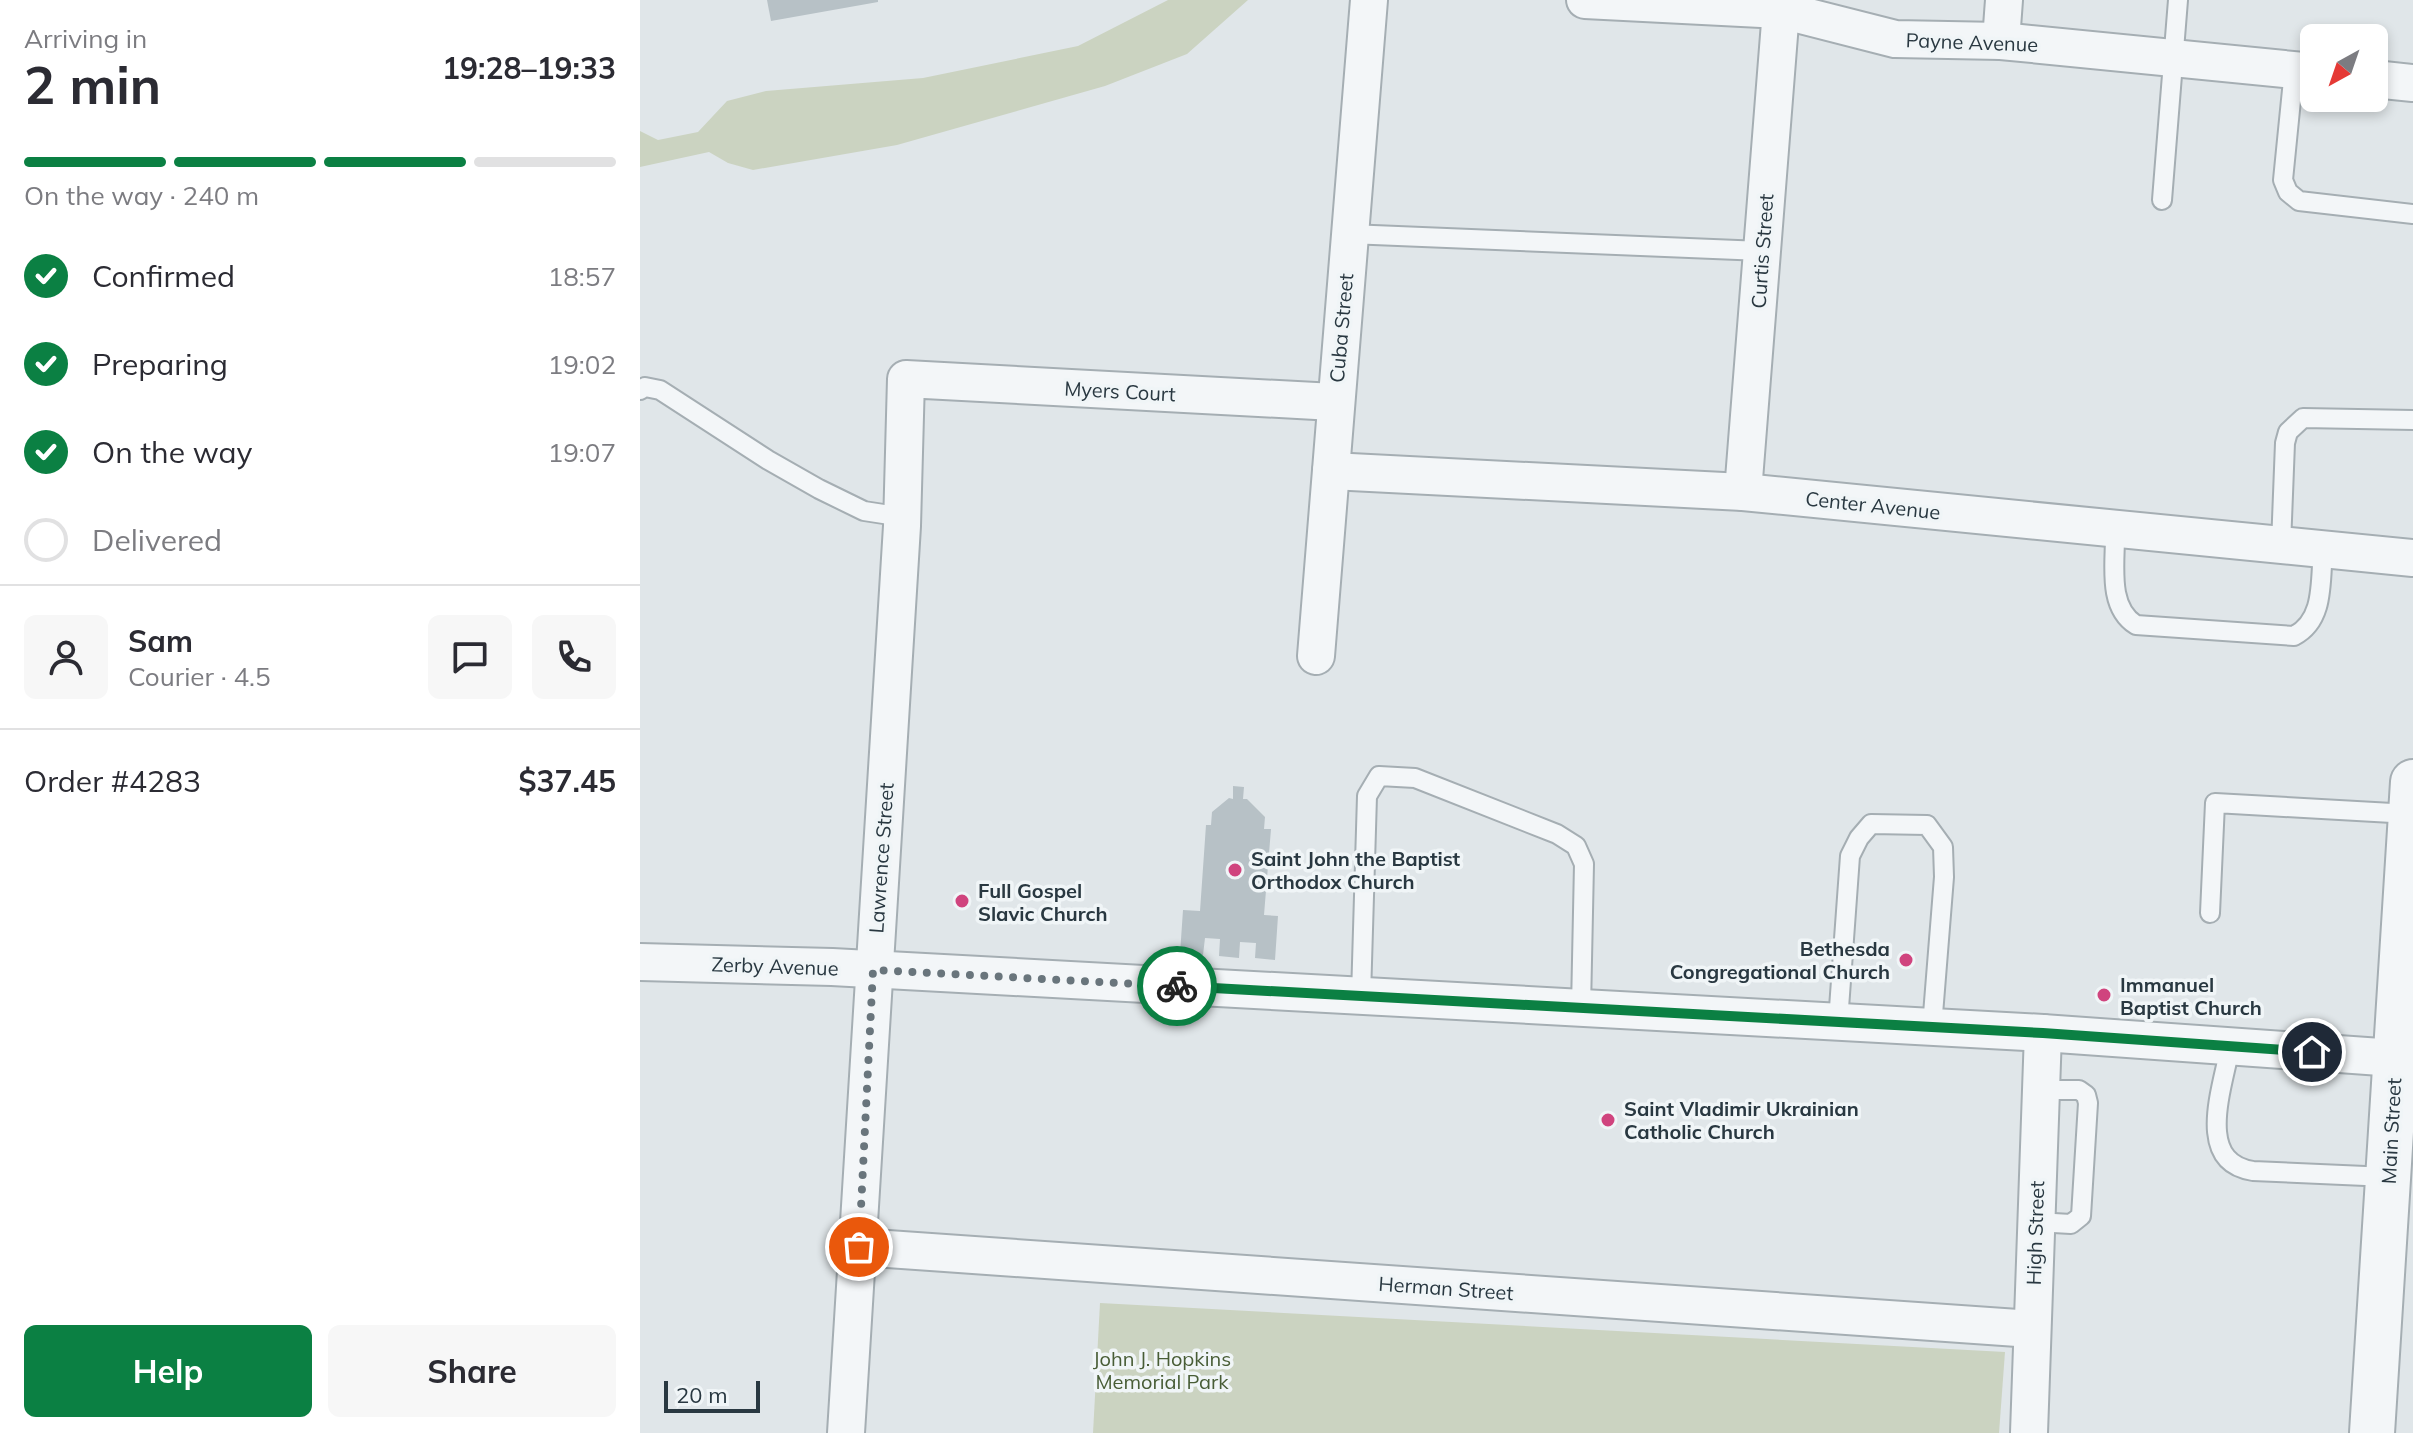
<!DOCTYPE html>
<meta charset="utf-8">
<style>
body{margin:0;font-family:Mulish,sans-serif;background:#f7f7f7;color:#2b2b33;height:100vh;display:flex;flex-direction:column;font-size:30px;white-space:nowrap}
*{box-sizing:border-box;margin:0}
p{font-size:26px;color:#7c7c81}
.icon{flex:none;width:44px;height:44px;fill:none;stroke:currentColor;stroke-width:2;stroke-linecap:round;stroke-linejoin:round}
.map{position:relative;flex:1;overflow:hidden}
.sheet{display:flex;flex-direction:column;background:#fff;width:640px}
.sheet>*{flex:none}
.needle{width:52px;rotate:220deg}
.controls{position:absolute;left:1660px;top:24px;display:grid;gap:16px}
.controls a{display:grid;place-items:center;width:88px;height:88px;border-radius:12px;background:#fff;box-shadow:0 4px 12px #0003;font-size:40px}
.scale{position:absolute;left:24px;bottom:20px;width:96px;box-sizing:border-box;padding-left:8px;border:4px solid #293841;border-top:0;font-size:22px;line-height:28px;white-space:nowrap;color:#293841;-webkit-text-stroke:6px #f0f5f7;paint-order:stroke}
.pin{position:absolute;display:grid;place-items:center;width:68px;height:68px;color:#fff;margin:-34px;border:4px solid #fff;border-radius:50%;box-shadow:0 2px 8px #0007}
.courier{position:absolute;display:grid;place-items:center;width:80px;height:80px;margin:-40px;border:6px solid #0b8043;border-radius:50%;background:#fff;color:#222;box-shadow:0 2px 10px #0007}
.summary em{font-style:normal;font-weight:700}
.summary div{display:flex;flex-direction:column-reverse}
.summary{display:flex;align-items:center;justify-content:space-between;height:136px;padding:0 24px}
h1{font-size:52px;font-weight:700;line-height:60px}
.bar{display:grid;grid-template-columns:repeat(4,1fr);gap:12px 8px;align-content:center;height:96px;padding:0 24px}
.bar i{height:10px;border-radius:6px;background:#e1e1e2}
.bar .selected{background:#0b8043}
.bar p{grid-column:span 4}
.line{display:flex;align-items:center;gap:20px;padding:0 24px;border-top:2px solid #e1e1e2}
.line div{flex:1}
.round{display:grid;place-items:center;flex:none;width:84px;height:84px;border-radius:12px;background:#f7f7f7}
ol{padding:0 24px;list-style:none}
li{display:flex;align-items:center;gap:24px;height:88px}
li p{margin-inline-start:auto}
li .icon{padding:8px;border-radius:50%;background:#0b8043;color:#fff;stroke-width:4}
li:last-child{color:#7c7c81}
li i{width:44px;height:44px;border:4px solid #e1e1e2;border-radius:50%}
.action{display:flex;gap:16px;margin-top:auto;padding:16px 24px}
.action a{flex:1;height:92px;border-radius:12px;background:#0b8043;color:#fff;font-size:32px;font-weight:700;line-height:92px;text-align:center}
.action a+a{background:#f7f7f7;color:#2b2b33}
main{display:flex;flex:1;min-height:0}
.map>svg:first-child{display:block}
</style>
<main>
<section class="sheet">
<div class="summary"><div><h1>2 min</h1><p>Arriving in</p></div><em>19:28–19:33</em></div>
<div class="bar"><i class="selected"></i><i class="selected"></i><i class="selected"></i><i></i><p>On the way · 240 m</p></div>
<ol>
<li><svg class="icon" aria-label="check" viewBox="0 0 24 24"><path d="M5 12l5 5 9-10"/></svg>Confirmed<p>18:57</p></li>
<li><svg class="icon" aria-label="check" viewBox="0 0 24 24"><path d="M5 12l5 5 9-10"/></svg>Preparing<p>19:02</p></li>
<li><svg class="icon" aria-label="check" viewBox="0 0 24 24"><path d="M5 12l5 5 9-10"/></svg>On the way<p>19:07</p></li>
<li><i></i>Delivered</li>
</ol>
<div class="line" style="height:144px"><a class="round"><svg class="icon" aria-label="person" viewBox="0 0 24 24"><circle cx="12" cy="8" r="4"/><path d="M4 21q1-7 8-7t8 7"/></svg></a><div><b>Sam</b><p>Courier · 4.5</p></div><a class="round"><svg class="icon" aria-label="chat" viewBox="0 0 24 24"><path d="M4 5h16v11H9l-5 4z"/></svg></a><a class="round"><svg class="icon" aria-label="phone" viewBox="0 0 24 24"><path d="M5 4h4l2 5-3 2q2 4 5 5l2-3 5 2v4C11 20 4 13 5 4z"/></svg></a></div>
<div class="line" style="height:104px"><div>Order #4283</div><b>$37.45</b></div>
<div class="action"><a>Help</a><a>Share</a></div>
</section>
<div class="map">
<svg width="1773" height="1433" viewBox="0 0 1773 1433">
<rect width="100%" height="100%" fill="#e0e6e9"/>
<g fill="#cbd3c1">
<path d="M 528,0 L 608,0 L 547,54 L 465,86 L 257,145 L 113,170 L 88,163 L 69,152 L 0,167 L 0,131 L 18,140 L 58,132 L 87,101 L 126,91 L 283,78 L 438,46 Z"/>
<path d="M 460,1303 L 1365,1352 L 1359,1433 L 453,1433 Z"/>
</g>
<g fill="#b7c1c6">
<path d="M 127,0 L 238,0 L 238,2 L 131,21 Z"/>
<path d="M 593,786 L 604,787 L 603,799 L 607,799 L 625,817 L 624,829 L 631,829 L 624,915 L 638,916 L 635,960 L 615,958 L 616,943 L 600,942 L 599,958 L 579,956 L 580,939 L 565,938 L 563,955 L 540,954 L 543,910 L 560,911 L 566,825 L 571,825 L 572,812 L 589,798 L 593,799 Z"/>
</g>
<g fill="none" stroke-linecap="round" stroke-linejoin="round">
<defs>
<g id="service">
<path d="M 1654,70 L 1643,180 L 1648,192 L 1659,201 L 1773,214"/>
<path d="M 1522,200 L 1538,0"/>
<path d="M 709,234 L 1122,251"/>
<path d="M 0,390 L 5,387 L 20,390 L 128,460 L 179,489 L 224,511 L 263,517"/>
<path d="M 1475,529 C 1476,561 1466,606 1496,625 L 1654,636 C 1685,620 1680,581 1683,549"/>
<path d="M 1641,545 L 1645,443 L 1648,432 L 1663,418 L 1773,420"/>
<path d="M 1570,913 L 1575,803 L 1770,814"/>
<path d="M 721,996 L 727,796 L 739,776 L 775,778 L 917,834 L 936,846 L 944,864 L 941,1008"/>
<path d="M 1198,1022 L 1210,856 L 1219,838 L 1231,824 L 1287,825 L 1303,847 L 1304,877 L 1292,1027"/>
<path d="M 1590,1047 C 1583,1087 1554,1162 1613,1171 L 1748,1177"/>
<path d="M 1396,1222 L 1431,1224 L 1441,1216 L 1448,1103 L 1446,1095 L 1439,1090 L 1401,1090"/>
</g>
<g id="minor">
<path d="M 945,0 L 1141,10 L 1255,39 L 1361,41 L 1674,72"/>
<path d="M 1361,41 L 1364,0"/>
<path d="M 1734,79 L 1773,83"/>
<path d="M 691,471 L 1103,492 L 1773,558"/>
<path d="M 1103,492 L 1141,10"/>
<path d="M 676,656 L 729,0"/>
<path d="M 0,962 L 192,967 L 1403,1033 L 1755,1058"/>
<path d="M 219,1247 L 1392,1329"/>
<path d="M 206,1433 L 262,526 L 266,379 L 694,402"/>
<path d="M 1389,1433 L 1403,1033"/>
</g>
<path id="tertiary" d="M 1732,1433 L 1773,782"/>
</defs>
<use href="#service" stroke="#a5aeb3" stroke-width="22"/>
<use href="#minor" stroke="#a5aeb3" stroke-width="40"/>
<use href="#tertiary" stroke="#a5aeb3" stroke-width="48"/>
<use href="#service" stroke="#f3f6f8" stroke-width="18"/>
<use href="#minor" stroke="#f3f6f8" stroke-width="36"/>
<use href="#tertiary" stroke="#f3f6f8" stroke-width="44"/>
</g>
<g fill="none" stroke-linecap="round" stroke-linejoin="round">
<path stroke="#69757c" stroke-width="8" stroke-dasharray="0 14.4" d="M 219,1247 L 233,970 L 537,986"/>
<path stroke="#0b8043" stroke-width="10" d="M 537,986 L 1403,1033 L 1672,1052"/>
</g>
<g fill="#d0447e" stroke="#f0f5f7" stroke-width="3">
<circle cx="595" cy="870" r="8"/>
<circle cx="322" cy="901" r="8"/>
<circle cx="1266" cy="960" r="8"/>
<circle cx="1464" cy="995" r="8"/>
<circle cx="968" cy="1120" r="8"/>
</g>
<g text-anchor="middle" dominant-baseline="central" stroke-width="7" stroke-linejoin="round" paint-order="stroke">
<g font-size="20" fill="#293841" stroke="#f0f5f7">
<text transform="translate(1332 42) rotate(2)">Payne Avenue</text>
<text transform="translate(1122 251) rotate(-86)">Curtis Street</text>
<text transform="translate(701 328) rotate(-85)">Cuba Street</text>
<text transform="translate(480 391) rotate(3)">Myers Court</text>
<text transform="translate(1233 505) rotate(6)">Center Avenue</text>
<text transform="translate(241 858) rotate(-86)">Lawrence Street</text>
<text transform="translate(135 966) rotate(2)">Zerby Avenue</text>
<text transform="translate(1751 1131) rotate(-87)">Main Street</text>
<text transform="translate(1395 1233) rotate(-88)">High Street</text>
<text transform="translate(806 1288) rotate(4)">Herman Street</text>
</g>
<g font-size="20" font-weight="bold" fill="#293841" stroke="#f0f5f7" text-anchor="start">
<text x="611" y="858">Saint John the Baptist<tspan x="611" dy="23">Orthodox Church</tspan></text>
<text x="338" y="890">Full Gospel<tspan x="338" dy="23">Slavic Church</tspan></text>
<text x="1250" y="948" text-anchor="end">Bethesda<tspan x="1250" dy="23">Congregational Church</tspan></text>
<text x="1480" y="984">Immanuel<tspan x="1480" dy="23">Baptist Church</tspan></text>
<text x="984" y="1108">Saint Vladimir Ukrainian<tspan x="984" dy="23">Catholic Church</tspan></text>
</g>
<g font-size="20" fill="#485d36" stroke="#f0f5f7">
<text x="522" y="1358">John J. Hopkins<tspan x="522" dy="23">Memorial Park</tspan></text>
</g>
</g>
</svg>
<div class="controls">
<a><svg class="needle" viewBox="-14 -14 28 28"><path d="M0-13l5 13h-10z" fill="#e53935"/><path d="M0 13l5-13h-10z" fill="#7c7c81"/></svg></a>
</div>
<div class="scale">20 m</div>
<div class="pin" style="left:219px;top:1247px;background:#ea580c"><svg class="icon" aria-label="bag" viewBox="0 0 24 24"><path d="M5 8h14l-1 12H6zM9 8a3 3 0 0 1 6 0"/></svg></div>
<div class="pin" style="left:1672px;top:1052px;background:#1f2937"><svg class="icon" aria-label="home" viewBox="0 0 24 24"><path d="M3 11l9-7 9 7M6 9v11h12V9"/></svg></div>
<div class="courier" style="left:537px;top:986px"><svg class="icon" aria-label="bike" viewBox="0 0 24 24"><circle cx="6" cy="16" r="4"/><circle cx="18" cy="16" r="4"/><path d="M6 16l4-8h5l3 8M10 8l3 8H6M13 5h3"/></svg></div>
</div>
</main>
